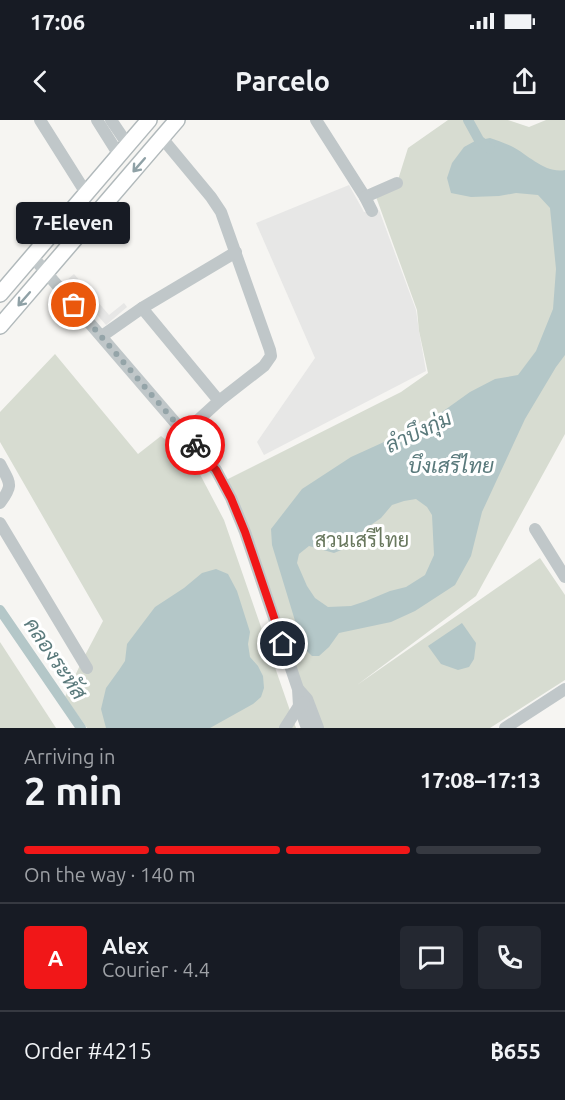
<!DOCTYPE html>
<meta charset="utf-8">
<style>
body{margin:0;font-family:Ubuntu,Sarabun,sans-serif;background:#242831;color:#f1f3f6;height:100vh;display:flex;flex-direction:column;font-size:22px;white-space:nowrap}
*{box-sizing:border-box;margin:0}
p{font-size:20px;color:#9ea1a6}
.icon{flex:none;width:33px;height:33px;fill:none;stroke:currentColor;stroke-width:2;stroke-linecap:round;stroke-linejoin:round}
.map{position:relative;height:608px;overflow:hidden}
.sheet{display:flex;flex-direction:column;background:#171b24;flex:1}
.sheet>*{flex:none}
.pin{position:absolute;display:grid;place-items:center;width:51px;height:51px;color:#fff;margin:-26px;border:3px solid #fff;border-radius:50%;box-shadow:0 2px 6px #0007}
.courier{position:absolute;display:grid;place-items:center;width:60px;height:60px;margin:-30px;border:4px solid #f11718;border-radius:50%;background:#fff;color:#222;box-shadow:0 2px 8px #0007}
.bubble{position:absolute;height:42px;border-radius:6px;background:#171b24;box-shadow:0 2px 4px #0004;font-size:20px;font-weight:700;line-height:42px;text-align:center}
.head em{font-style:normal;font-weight:700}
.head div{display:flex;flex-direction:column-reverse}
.head{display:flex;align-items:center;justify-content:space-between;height:102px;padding:0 24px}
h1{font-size:39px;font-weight:700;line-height:45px}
.bar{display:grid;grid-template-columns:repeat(4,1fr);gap:9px 6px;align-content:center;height:72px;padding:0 24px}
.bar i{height:8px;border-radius:4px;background:#363941}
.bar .selected{background:#f11718}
.bar p{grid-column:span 4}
.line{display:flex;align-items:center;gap:15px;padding:0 24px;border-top:2px solid #363941}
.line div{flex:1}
.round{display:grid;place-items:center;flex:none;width:63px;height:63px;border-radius:6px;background:#242831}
.status{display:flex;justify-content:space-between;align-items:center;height:42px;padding:0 30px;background:#171b24;direction:ltr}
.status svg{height:16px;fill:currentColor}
header{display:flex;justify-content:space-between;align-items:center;height:78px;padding:0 24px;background:#171b24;font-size:27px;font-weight:700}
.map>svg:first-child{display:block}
</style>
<div class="status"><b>17:06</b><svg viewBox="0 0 49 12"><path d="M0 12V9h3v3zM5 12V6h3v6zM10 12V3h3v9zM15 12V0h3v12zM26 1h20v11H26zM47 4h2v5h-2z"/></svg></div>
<header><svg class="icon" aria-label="back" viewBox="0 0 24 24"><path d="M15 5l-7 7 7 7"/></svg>Parcelo<svg class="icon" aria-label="share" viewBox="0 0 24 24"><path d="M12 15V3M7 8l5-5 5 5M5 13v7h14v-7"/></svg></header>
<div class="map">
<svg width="565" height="608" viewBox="0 0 565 608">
<rect width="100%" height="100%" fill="#f6f5f2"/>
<g fill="#e7e7e6">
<path d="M 349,65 L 364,92 L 379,90 L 416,190 L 419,211 L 426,251 L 264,335 L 257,322 L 315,238 L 256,103 Z"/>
<path d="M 74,154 L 109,195 L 124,183 L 127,187 L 106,205 L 67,160 Z"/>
</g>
<g fill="#d7dcd1">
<path d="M 448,0 L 508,0 L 529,7 L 546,0 L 565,0 L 565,314 L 476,476 L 357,565 L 540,438 L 565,475 L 565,560 L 490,608 L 315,608 L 222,362 L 401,272 L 428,253 L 419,211 L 417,190 L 375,74 L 397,63 L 408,28 Z"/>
<path d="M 55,234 L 138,334 L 161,316 L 194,343 L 224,400 L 296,608 L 87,608 L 65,577 L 82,541 L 103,501 L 0,322 L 0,292 Z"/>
<path d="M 0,522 L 56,608 L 0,608 Z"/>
</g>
<g fill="#b4c7c8" fill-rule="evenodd">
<path d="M 490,18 C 498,21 505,23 513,27 C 528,35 546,54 565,50 L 565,235 L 556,247 L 525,299 L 482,392 L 471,436 L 455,465 L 415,491 L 391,502 L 339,513 L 329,527 L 319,536 L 312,536 L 303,527 L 272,425 L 271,409 L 302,369 L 351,337 L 384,322 L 406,322 L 414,312 L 470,272 L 495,259 L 518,255 L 536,231 L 553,189 L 556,149 L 550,88 L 538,75 L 516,73 L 499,76 L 471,77 L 451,73 L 447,58 L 452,43 L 464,27 L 475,21 ZM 416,379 L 427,387 L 432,395 L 434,435 L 425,455 L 406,467 L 390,471 L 366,481 L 351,486 L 328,487 L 315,478 L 307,466 L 297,443 L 299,434 L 309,426 L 334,433 L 351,426 L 365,409 L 381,398 L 392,385 L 404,381 Z"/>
<path d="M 216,449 L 228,454 L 237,471 L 250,512 L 248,524 L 250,537 L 258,546 L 263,556 L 264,568 L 261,577 L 253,584 L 210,608 L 106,608 L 101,589 L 106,568 L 119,550 L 125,541 L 127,524 L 155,487 L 184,468 L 202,453 Z"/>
<path d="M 462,503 L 476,523 L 474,539 L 469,547 L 458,550 L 441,544 L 428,526 Z"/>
</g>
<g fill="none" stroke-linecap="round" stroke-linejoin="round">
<g stroke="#b4c7c8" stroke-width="10">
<path d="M 468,0 L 479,20 L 490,29"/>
<path d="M 0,490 L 81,608"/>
</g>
<defs>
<g id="major">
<path d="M 0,174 L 149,0"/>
<path d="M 0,206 L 177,0"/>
</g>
</defs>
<use href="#major" stroke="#b1b9bb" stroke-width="18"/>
<g stroke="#c0c7c9" stroke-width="12">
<path d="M 40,0 L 86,73"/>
<path d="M 97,0 L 119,35"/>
<path d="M 111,0 L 128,25"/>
<path d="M 316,0 L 365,77 L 372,91"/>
<path d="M 162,18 L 211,77 L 221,92 L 270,230 L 271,236 L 264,246 L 219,281 L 185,312"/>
<path d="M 365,77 L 397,63"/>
<path d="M 32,136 L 216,350 L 231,378 L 245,412 L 298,569 L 299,586 L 307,608"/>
<path d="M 142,188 L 219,281"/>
<path d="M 102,216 L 142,188 L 236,132"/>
<path d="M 0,344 C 10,364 14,364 0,383"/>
<path d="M 0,403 L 87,548"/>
<path d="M 535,409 L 565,457"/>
<path d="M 299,570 L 307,579 L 318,608"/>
<path d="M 285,608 L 299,586 L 304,582"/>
<path d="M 505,608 L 565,569"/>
</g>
<use href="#major" stroke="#fff" stroke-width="15"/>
</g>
<defs><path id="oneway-shaft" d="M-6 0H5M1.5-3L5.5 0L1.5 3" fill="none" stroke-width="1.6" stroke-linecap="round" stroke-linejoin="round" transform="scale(1.5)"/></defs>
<g stroke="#8fa1a6">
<use href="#oneway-shaft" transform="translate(139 45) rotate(131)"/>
<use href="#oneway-shaft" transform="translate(24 179) rotate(131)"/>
</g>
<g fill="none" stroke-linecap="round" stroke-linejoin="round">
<path stroke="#94a4a8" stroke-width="6" stroke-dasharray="0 10.8" d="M 74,185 L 195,325"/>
<path stroke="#f11718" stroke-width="8" d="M 195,325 L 216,350 L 231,378 L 245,412 L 283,524"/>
</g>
<g text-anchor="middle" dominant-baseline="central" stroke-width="6" stroke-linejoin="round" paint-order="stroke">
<g font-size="20" fill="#69785e" stroke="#fff">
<text x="362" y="419">สวนเสรีไทย</text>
</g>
<g font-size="21" font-style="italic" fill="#5a7a7c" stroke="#fff">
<text transform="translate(418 311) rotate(-25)">ลำบึงกุ่ม</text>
<text x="451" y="345">บึงเสรีไทย</text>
<text transform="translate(56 538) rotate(56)">คลองระหัส</text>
</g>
</g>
</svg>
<div class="pin" style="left:74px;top:185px;background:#ea580c"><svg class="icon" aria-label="bag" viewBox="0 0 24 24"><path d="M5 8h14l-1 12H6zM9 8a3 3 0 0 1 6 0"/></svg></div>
<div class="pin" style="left:283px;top:524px;background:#1f2937"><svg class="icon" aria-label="home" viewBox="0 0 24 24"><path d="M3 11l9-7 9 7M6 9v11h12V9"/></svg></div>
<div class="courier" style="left:195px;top:325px"><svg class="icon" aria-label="bike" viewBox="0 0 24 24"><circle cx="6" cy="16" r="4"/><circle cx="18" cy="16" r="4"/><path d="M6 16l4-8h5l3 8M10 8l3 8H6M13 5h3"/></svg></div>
<div class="bubble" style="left:16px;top:82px;width:114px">7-Eleven</div>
</div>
<section class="sheet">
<div class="head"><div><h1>2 min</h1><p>Arriving in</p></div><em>17:08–17:13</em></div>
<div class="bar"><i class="selected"></i><i class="selected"></i><i class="selected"></i><i></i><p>On the way · 140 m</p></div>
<div class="line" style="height:108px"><b class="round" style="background:#f11718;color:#fff">A</b><div><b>Alex</b><p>Courier · 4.4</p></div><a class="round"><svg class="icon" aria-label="chat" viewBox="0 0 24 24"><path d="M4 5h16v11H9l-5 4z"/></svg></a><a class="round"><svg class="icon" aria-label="phone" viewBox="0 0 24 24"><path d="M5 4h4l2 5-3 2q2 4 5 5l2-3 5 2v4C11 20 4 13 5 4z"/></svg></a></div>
<div class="line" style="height:78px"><div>Order #4215</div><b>฿655</b></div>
</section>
